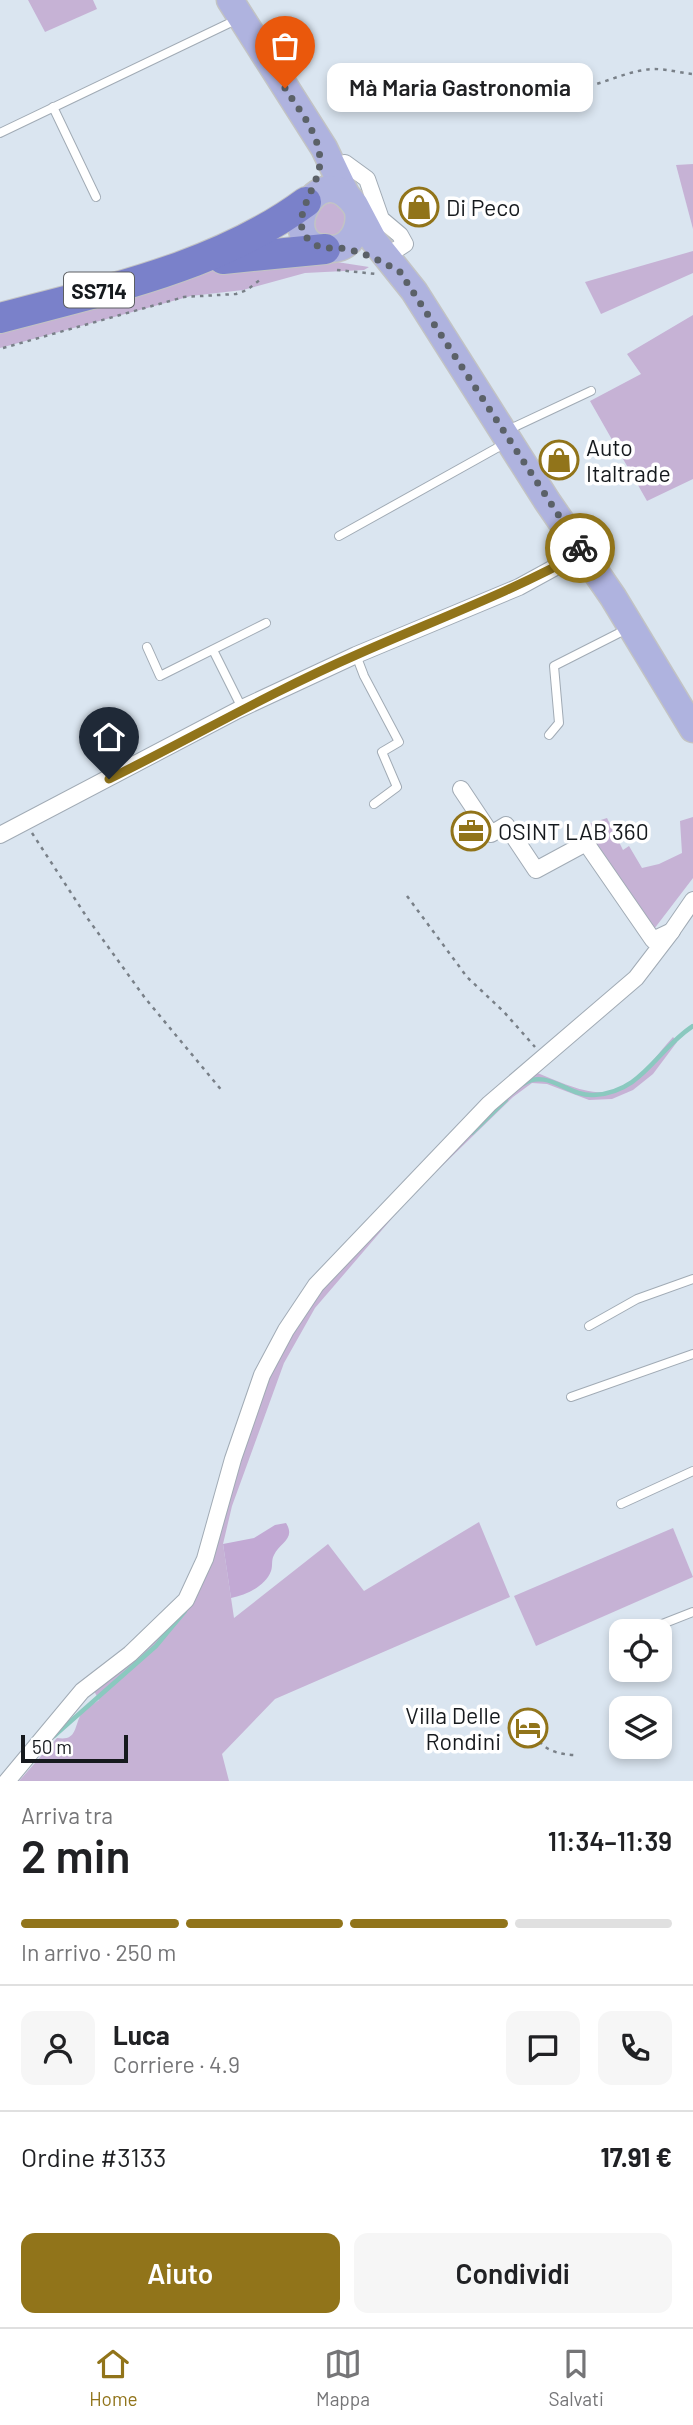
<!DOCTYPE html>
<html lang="it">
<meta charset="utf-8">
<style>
body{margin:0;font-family:Barlow,sans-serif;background:#f6f6f6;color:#202124;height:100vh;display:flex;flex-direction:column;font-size:26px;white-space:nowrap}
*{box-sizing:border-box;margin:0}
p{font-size:23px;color:#757577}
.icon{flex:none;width:38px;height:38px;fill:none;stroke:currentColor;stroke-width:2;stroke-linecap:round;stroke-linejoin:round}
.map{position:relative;height:1781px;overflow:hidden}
.panel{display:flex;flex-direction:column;background:#fff;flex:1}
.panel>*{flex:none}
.controls{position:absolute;left:609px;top:1619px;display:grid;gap:14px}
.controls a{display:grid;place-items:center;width:63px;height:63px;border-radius:14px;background:#fff;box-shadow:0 4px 10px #0003;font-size:35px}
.scale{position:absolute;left:21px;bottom:18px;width:107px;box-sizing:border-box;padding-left:7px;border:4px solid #161a1e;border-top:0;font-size:19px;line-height:24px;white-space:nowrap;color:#161a1e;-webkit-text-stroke:5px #fff;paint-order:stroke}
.pin{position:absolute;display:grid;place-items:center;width:60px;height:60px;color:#fff;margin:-72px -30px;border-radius:50% 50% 50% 0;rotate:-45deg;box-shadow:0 0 7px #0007}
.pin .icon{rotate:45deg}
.courier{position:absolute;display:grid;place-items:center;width:70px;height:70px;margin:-35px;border:5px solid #91741a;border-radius:50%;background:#fff;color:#222;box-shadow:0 2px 9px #0007}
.bubble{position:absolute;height:49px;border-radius:14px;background:#fff;box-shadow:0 4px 10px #0003;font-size:23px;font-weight:600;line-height:49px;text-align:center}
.summary em{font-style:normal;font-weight:600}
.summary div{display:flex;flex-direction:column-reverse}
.summary{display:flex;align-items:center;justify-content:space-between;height:119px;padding:0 21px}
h1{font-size:46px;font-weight:600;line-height:52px}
.bar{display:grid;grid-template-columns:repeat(4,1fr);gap:10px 7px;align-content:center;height:84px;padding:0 21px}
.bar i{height:9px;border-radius:5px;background:#e0e0e0}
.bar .on{background:#91741a}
.bar p{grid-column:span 4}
.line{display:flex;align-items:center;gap:18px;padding:0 21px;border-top:2px solid #e0e0e0}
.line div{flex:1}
.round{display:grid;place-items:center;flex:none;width:74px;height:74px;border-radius:14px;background:#f6f6f6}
.action{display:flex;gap:14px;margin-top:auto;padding:14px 21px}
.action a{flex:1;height:80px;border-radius:14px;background:#91741a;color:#fff;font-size:28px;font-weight:600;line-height:80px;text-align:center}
.action a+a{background:#f6f6f6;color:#202124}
.tabs{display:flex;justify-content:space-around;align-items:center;height:98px;border-top:2px solid #e0e0e0;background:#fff;font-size:19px;color:#757577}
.tabs a{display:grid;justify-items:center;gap:4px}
.tabs .on{color:#91741a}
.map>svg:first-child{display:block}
</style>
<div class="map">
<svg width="693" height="1781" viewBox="0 0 693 1781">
<rect width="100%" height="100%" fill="#dae5f0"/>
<g fill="#c6b2d5">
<path d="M 28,0 L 93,0 L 97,9 L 45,32 Z"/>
<path d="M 693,164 L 693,229 L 676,165 Z"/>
<path d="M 336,201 L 350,219 L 336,239 L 314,231 L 314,208 Z"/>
<path d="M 693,251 L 693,273 L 601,314 L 585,282 Z"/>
<path d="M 324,260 L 369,267 L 364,270 L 305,273 L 243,290 L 191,296 L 0,348 L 0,328 L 185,275 L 233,265 Z"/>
<path d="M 693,315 L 693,479 L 647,501 L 590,401 L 641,374 L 627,354 Z"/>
<path d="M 693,817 L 693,878 L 651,933 L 582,826 L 607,818 L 623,850 L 629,846 L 642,868 L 659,864 L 682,853 L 680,821 Z"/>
<path d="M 673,1037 L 677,1042 L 653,1074 L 633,1090 L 612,1099 L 589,1100 L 547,1084 L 532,1083 L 513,1097 L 412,1195 L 315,1308 L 284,1363 L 232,1506 L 223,1544 L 234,1618 L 328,1544 L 364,1591 L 479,1522 L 510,1597 L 275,1699 L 222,1754 L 229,1781 L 19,1781 L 57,1738 C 76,1741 74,1729 80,1716 C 83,1710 94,1704 99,1700 L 93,1689 L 185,1602 L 272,1363 L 310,1299 L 370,1233 L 532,1071 C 562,1082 603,1106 632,1082 C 647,1070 660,1051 673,1037 Z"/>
<path d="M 673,1528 L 693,1577 L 536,1646 L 514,1596 Z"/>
</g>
<path fill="#c2a9d4" d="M 286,1523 C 296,1539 280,1542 274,1555 C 271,1560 273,1566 271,1571 C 265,1587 245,1595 231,1598 L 223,1544 L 254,1538 L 275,1525 Z"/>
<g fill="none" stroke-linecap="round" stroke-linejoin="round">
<g stroke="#8ac9bf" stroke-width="4.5">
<path d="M 523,1084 C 548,1068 568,1097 594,1095 C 643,1092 656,1050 693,1026"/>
<path d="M 472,1133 L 506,1100"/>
<path d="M 54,1736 L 156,1646 L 185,1611"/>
</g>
<defs>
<g id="lane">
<path d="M 53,107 L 96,197"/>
<path d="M 0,133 L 238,19"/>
<path d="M 508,430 L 591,391"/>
<path d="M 339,536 L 504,444"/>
<path d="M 147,647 L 160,676 L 266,623"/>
<path d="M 213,650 L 242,708"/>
<path d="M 356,655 L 364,676 L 399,742 L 382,752 L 397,787 L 374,804"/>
<path d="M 549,735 L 559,723 L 554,666 L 627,629"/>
<path d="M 589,1326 L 637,1299 L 693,1279"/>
<path d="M 571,1397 L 693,1354"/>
<path d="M 621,1504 L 693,1471"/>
<path d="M 647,1630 L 693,1612"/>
</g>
<g id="street">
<path d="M 345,163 L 367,179 L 381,219 L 400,235 L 405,244 L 388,255"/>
<path d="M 461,789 L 491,834 L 506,825 L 536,870 L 586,843 L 653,940 L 670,932"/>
<path d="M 0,835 L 238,710 L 356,655 L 519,587 L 583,552"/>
<path d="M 671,932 L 693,900"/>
<path d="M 7,1781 L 82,1691 L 130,1654 L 186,1600 L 205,1559 L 233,1459 L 262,1375 L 286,1330 L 316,1285 L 489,1104 L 636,978 L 672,931"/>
</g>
<g id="primary">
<path d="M 230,0 L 324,148 L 347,196"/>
<path d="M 358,211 C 361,230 350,250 329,249 C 270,247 318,152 355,205 L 374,241 L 414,291 L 547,501 L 613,597 L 693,729"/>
</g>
<g id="highway">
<path d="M 223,259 L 325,249"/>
<path d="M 0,318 C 105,290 218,267 306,202"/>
</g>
</defs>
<use href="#lane" stroke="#a1abb5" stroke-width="10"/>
<use href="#street" stroke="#a1abb5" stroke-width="18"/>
<use href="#primary" stroke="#c2c3c4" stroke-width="29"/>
<use href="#highway" stroke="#c2c3c4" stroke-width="32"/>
<g stroke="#798088" stroke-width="2.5" stroke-dasharray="3.5 5" stroke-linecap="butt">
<path d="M 533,77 C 570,109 613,70 654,69 C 667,69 681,73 693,74"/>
<path d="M 337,270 L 376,274"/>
<path d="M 3,348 L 184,297 L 236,294 L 247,290 L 261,279"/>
<path d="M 32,833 L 88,919 L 145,998 L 223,1092"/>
<path d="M 407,896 L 467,977 L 504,1012 L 535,1047"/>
<path d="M 528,1719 C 536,1744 547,1754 575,1755"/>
</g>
<use href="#lane" stroke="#fff" stroke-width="8"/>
<use href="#street" stroke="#fff" stroke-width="16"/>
<use href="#primary" stroke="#afb3df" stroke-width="26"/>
<use href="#highway" stroke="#7a81ca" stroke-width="30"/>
</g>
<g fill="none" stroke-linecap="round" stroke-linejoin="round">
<path stroke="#5b6168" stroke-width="7" stroke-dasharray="0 12.6" d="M 285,88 C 299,110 319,133 320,160 C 321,188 282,223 314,244 C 323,250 330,247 340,248 C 361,251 382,261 400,272 L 580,548"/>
<path stroke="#91741a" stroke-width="9" d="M 109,779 C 192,738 271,692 356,655 C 432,621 509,593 583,552 L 580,548"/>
</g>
<defs>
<symbol id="shop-ring" viewBox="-11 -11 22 22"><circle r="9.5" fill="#fff" stroke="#91741a" stroke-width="1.5"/><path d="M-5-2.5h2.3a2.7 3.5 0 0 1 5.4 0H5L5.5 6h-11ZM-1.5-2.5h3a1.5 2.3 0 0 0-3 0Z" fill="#91741a"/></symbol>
<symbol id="office-ring" viewBox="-11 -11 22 22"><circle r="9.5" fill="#fff" stroke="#91741a" stroke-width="1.5"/><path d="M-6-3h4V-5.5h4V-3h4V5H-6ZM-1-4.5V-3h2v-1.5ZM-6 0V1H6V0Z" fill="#91741a"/></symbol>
<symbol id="hotel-ring" viewBox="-11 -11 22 22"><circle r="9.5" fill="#fff" stroke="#91741a" stroke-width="1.5"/><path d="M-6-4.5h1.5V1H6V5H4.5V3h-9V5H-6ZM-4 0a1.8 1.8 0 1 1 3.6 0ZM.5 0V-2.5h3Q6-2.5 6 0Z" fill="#91741a"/></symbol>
</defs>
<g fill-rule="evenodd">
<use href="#shop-ring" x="397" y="185" width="44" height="44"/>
<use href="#shop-ring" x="537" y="438" width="44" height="44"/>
<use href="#office-ring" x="449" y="809" width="44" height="44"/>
<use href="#hotel-ring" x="506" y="1706" width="44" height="44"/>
</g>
<g text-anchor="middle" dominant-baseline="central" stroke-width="7" stroke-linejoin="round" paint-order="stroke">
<rect fill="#fff" stroke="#5c5f62" stroke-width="2" x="64" y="272.5" width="70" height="35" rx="5"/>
<g font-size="21" font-weight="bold" fill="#161a1e">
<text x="99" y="290">SS714</text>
</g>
<g font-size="23" fill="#161a1e" stroke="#fff" text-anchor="start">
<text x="446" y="207">Di Peco</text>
<text x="586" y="447">Auto<tspan x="586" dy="26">Italtrade</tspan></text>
<text x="498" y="831">OSINT LAB 360</text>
<text x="501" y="1715" text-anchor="end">Villa Delle<tspan x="501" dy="26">Rondini</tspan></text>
</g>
</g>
</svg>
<div class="controls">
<a><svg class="icon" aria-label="locate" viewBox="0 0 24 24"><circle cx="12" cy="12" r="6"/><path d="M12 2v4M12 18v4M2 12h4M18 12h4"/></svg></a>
<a><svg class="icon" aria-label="layers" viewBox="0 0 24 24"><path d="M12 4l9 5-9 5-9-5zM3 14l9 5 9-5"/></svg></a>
</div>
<div class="scale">50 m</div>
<div class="pin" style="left:285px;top:88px;background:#ea580c"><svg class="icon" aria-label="bag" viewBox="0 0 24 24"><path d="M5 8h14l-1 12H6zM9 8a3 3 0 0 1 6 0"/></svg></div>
<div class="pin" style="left:109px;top:779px;background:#1f2937"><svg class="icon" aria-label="home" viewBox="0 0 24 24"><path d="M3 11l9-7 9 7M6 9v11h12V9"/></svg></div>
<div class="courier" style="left:580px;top:548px"><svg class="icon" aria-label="bike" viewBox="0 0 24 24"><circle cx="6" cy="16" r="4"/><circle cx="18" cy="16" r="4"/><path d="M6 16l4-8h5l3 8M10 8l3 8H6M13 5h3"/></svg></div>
<div class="bubble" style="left:327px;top:63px;width:266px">Mà Maria Gastronomia</div>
</div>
<section class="panel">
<div class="summary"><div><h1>2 min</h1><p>Arriva tra</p></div><em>11:34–11:39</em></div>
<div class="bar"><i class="on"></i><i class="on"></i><i class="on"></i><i></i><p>In arrivo · 250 m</p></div>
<div class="line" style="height:126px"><a class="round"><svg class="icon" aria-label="person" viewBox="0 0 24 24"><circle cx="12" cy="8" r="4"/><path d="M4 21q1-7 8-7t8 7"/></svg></a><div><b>Luca</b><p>Corriere · 4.9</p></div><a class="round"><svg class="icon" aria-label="chat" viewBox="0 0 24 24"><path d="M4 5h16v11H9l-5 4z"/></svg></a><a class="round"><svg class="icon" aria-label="phone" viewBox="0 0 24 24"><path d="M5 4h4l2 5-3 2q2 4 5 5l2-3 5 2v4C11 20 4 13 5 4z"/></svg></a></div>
<div class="line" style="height:91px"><div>Ordine #3133</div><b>17.91 €</b></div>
<div class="action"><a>Aiuto</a><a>Condividi</a></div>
</section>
<nav class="tabs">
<a class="on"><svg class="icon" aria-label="home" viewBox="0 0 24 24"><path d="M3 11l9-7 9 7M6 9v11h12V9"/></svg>Home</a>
<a><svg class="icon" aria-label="map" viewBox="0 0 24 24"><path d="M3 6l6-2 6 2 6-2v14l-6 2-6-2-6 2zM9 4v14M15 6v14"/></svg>Mappa</a>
<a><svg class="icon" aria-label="saved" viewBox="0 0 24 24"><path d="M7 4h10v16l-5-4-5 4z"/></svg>Salvati</a>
</nav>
